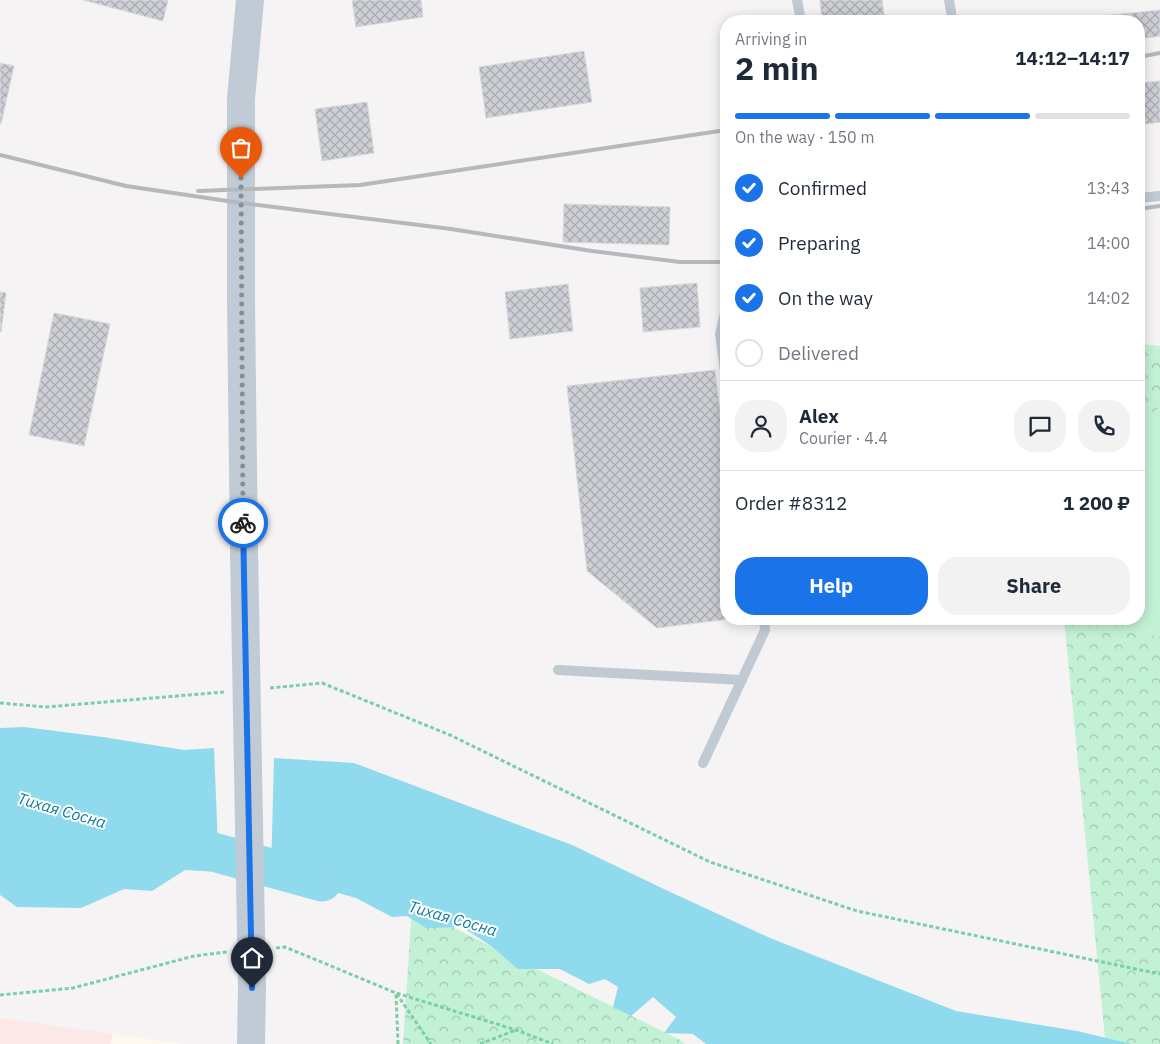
<!DOCTYPE html>
<meta charset="utf-8">
<style>
body{margin:0;font-family:"IBM Plex Sans",sans-serif;background:#f2f2f3;color:#1f2937;height:100vh;display:flex;flex-direction:column;font-size:19px;white-space:nowrap}
*{box-sizing:border-box;margin:0}
p{font-size:16px;color:#747a83}
.icon{flex:none;width:28px;height:28px;fill:none;stroke:currentColor;stroke-width:2;stroke-linecap:round;stroke-linejoin:round}
.map{position:relative;flex:1;overflow:hidden}
.sheet{position:absolute;left:720px;top:15px;width:425px;height:610px;display:flex;flex-direction:column;background:#fff;border-radius:20px;box-shadow:0 2px 12px #0003}
.sheet>*{flex:none}
.pin{position:absolute;display:grid;place-items:center;width:42px;height:42px;color:#fff;margin:-51px -21px;border-radius:50% 50% 50% 0;rotate:-45deg;box-shadow:0 0 5px #0007}
.pin .icon{rotate:45deg}
.courier{position:absolute;display:grid;place-items:center;width:50px;height:50px;margin:-25px;border:4px solid #1a73e8;border-radius:50%;background:#fff;color:#222;box-shadow:0 1px 6px #0007}
.summary em{font-style:normal;font-weight:700}
.summary div{display:flex;flex-direction:column-reverse}
.summary{display:flex;align-items:center;justify-content:space-between;height:85px;padding:0 15px}
h1{font-size:32px;font-weight:700;line-height:38px}
.bar{display:grid;grid-template-columns:repeat(4,1fr);gap:8px 5px;align-content:center;height:60px;padding:0 15px}
.bar i{height:6px;border-radius:4px;background:#e0e1e3}
.bar .current{background:#1a73e8}
.bar p{grid-column:span 4}
.line{display:flex;align-items:center;gap:12px;padding:0 15px;border-top:1px solid #e0e1e3}
.line div{flex:1}
.round{display:grid;place-items:center;flex:none;width:52px;height:52px;border-radius:20px;background:#f2f2f3}
ol{padding:0 15px;list-style:none}
li{display:flex;align-items:center;gap:15px;height:55px}
li p{margin-inline-start:auto}
li .icon{padding:5px;border-radius:50%;background:#1a73e8;color:#fff;stroke-width:4}
li:last-child{color:#747a83}
li i{width:28px;height:28px;border:2px solid #e0e1e3;border-radius:50%}
.button{display:flex;gap:10px;margin-top:auto;padding:10px 15px}
.button a{flex:1;height:58px;border-radius:20px;background:#1a73e8;color:#fff;font-size:20px;font-weight:700;line-height:58px;text-align:center}
.button a+a{background:#f2f2f3;color:#1f2937}
.map>svg:first-child{display:block}
</style>
<div class="map">
<svg width="1160" height="1044" viewBox="0 0 1160 1044">
<defs>
<pattern id="park-crowns" width="20" height="18" patternUnits="userSpaceOnUse" patternTransform="scale(1.25)"><rect width="20" height="18" fill="#c3f1d5"/><path d="M2 6a3 3 0 1 1 6 0M12 15a3 3 0 1 1 6 0" fill="none" stroke="#a0c6b0"/></pattern>
<pattern id="building-cross-hatch" width="8" height="8" patternUnits="userSpaceOnUse" patternTransform="scale(1.25)"><rect width="8" height="8" fill="#cdcfd5"/><path d="M0 0l8 8M0 8l8-8" fill="none" stroke="#a8abb0"/></pattern>
</defs>
<rect width="100%" height="100%" fill="#f5f3f3"/>
<path fill="#fdf9ef" d="M 113,1034 L 184,1044 L 110,1044 Z"/>
<path fill="#fce8e6" d="M 0,1018 L 113,1034 L 110,1044 L 0,1044 Z"/>
<g fill="url(#park-crowns)">
<path d="M 1139,344 L 1160,346 L 1160,1044 L 1132,1044 L 1105,1038 L 1064,619 L 1139,619 Z"/>
<path d="M 412,907 L 680,1040 L 685,1044 L 403,1044 Z"/>
</g>
<path fill="#c3f1d5" d="M 1159,408 L 1160,408 L 1160,637 L 1145,634 L 1121,619 L 1139,619 L 1139,420 Z"/>
<g fill="#90daee">
<path d="M 24,727 L 103,737 L 184,750 L 214,748 L 219,872 L 185,870 L 152,891 L 124,889 L 81,908 L 17,907 L 0,895 L 0,728 Z"/>
<path d="M 274,758 L 354,763 L 572,845 L 666,890 L 770,938 L 956,1011 L 1077,1031 L 1132,1044 L 706,1044 L 693,1034 L 664,1033 L 676,1017 L 653,997 L 631,1016 L 613,1007 L 618,987 L 605,979 L 589,984 L 560,969 L 518,969 L 491,946 L 462,927 L 426,928 L 407,916 L 392,917 L 356,898 L 271,874 Z"/>
</g>
<g fill="none" stroke-linecap="round" stroke-linejoin="round">
<path stroke="#90daee" stroke-width="39" d="M 166,839 L 322,882"/>
</g>
<g fill="url(#building-cross-hatch)" stroke="#d7d9de">
<path d="M 83,0 L 168,0 L 163,21 Z"/>
<path d="M 352,0 L 421,0 L 423,17 L 356,27 Z"/>
<path d="M 820,0 L 882,0 L 885,21 L 822,21 Z"/>
<path d="M 1160,10 L 1160,36 L 1139,39 L 1139,21 L 1093,21 L 1092,17 Z"/>
<path d="M 584,51 L 592,102 L 486,118 L 479,67 Z"/>
<path d="M 0,63 L 14,66 L 1,124 L 0,124 Z"/>
<path d="M 1160,81 L 1160,122 L 1139,125 L 1139,83 Z"/>
<path d="M 367,102 L 374,153 L 322,161 L 315,109 Z"/>
<path d="M 564,204 L 670,207 L 669,245 L 563,242 Z"/>
<path d="M 697,283 L 700,327 L 643,332 L 640,288 Z"/>
<path d="M 568,284 L 573,331 L 510,339 L 505,292 Z"/>
<path d="M 0,292 L 6,293 L 1,332 L 0,332 Z"/>
<path d="M 54,313 L 110,324 L 84,446 L 29,435 Z"/>
<path d="M 715,370 L 726,460 L 726,619 L 729,619 L 657,628 L 587,571 L 567,386 Z"/>
</g>
<g fill="none" stroke-linecap="round" stroke-linejoin="round">
<g stroke="#7ad0a6" stroke-width="3" stroke-dasharray="4 2.5" stroke-linecap="butt">
<path d="M 270,688 L 322,683 L 450,735 L 710,862 L 857,911 L 1160,974"/>
<path d="M 0,703 L 46,707 L 224,692"/>
<path d="M 276,948 L 285,947 L 396,993 L 516,1030 L 553,1044"/>
<path d="M 0,995 L 73,988 L 194,956 L 227,952"/>
<path d="M 398,1044 L 396,993 L 431,1044"/>
<path d="M 480,1044 L 516,1030"/>
</g>
<g stroke="#c1cad2" stroke-width="10">
<path d="M 797,0 L 801,21"/>
<path d="M 949,0 L 952,18 L 950,21"/>
<path d="M 1139,198 L 1160,196"/>
<path d="M 726,308 L 720,334 L 726,378"/>
<path d="M 558,670 L 742,680"/>
<path d="M 703,763 L 765,630 L 764,619"/>
</g>
<g stroke="#c1cbd6" stroke-width="28">
<path d="M 244,550 L 241,302 L 241,99 L 250,0"/>
<path d="M 251,1044 L 252,988"/>
</g>
<g stroke="#b5b8bd" stroke-width="4">
<path d="M 1139,57 L 1160,53"/>
<path d="M 0,155 L 126,186 L 241,203 L 451,229 L 592,251 L 680,262 L 726,262"/>
<path d="M 198,191 L 360,185 L 726,130"/>
<path d="M 1139,209 L 1160,206"/>
</g>
<path stroke="#c1cbd6" stroke-width="28" d="M 244,550 L 252,988"/>
</g>
<g fill="none" stroke-linecap="round" stroke-linejoin="round">
<path stroke="#868d94" stroke-width="5" stroke-dasharray="0 9" d="M 241,178 L 243,523"/>
<path stroke="#1a73e8" stroke-width="6" d="M 243,523 L 252,988"/>
</g>
<g text-anchor="middle" dominant-baseline="central" stroke-width="4" stroke-linejoin="round" paint-order="stroke">
<g font-size="16" font-style="italic" fill="#0c7c9b" stroke="#fff">
<text transform="translate(62 810) rotate(16)">Тихая Сосна</text>
<text transform="translate(453 918) rotate(16)">Тихая Сосна</text>
</g>
</g>
</svg>
<div class="pin" style="left:241px;top:178px;background:#ea580c"><svg class="icon" aria-label="bag" viewBox="0 0 24 24"><path d="M5 8h14l-1 12H6zM9 8a3 3 0 0 1 6 0"/></svg></div>
<div class="pin" style="left:252px;top:988px;background:#1f2937"><svg class="icon" aria-label="home" viewBox="0 0 24 24"><path d="M3 11l9-7 9 7M6 9v11h12V9"/></svg></div>
<div class="courier" style="left:243px;top:523px"><svg class="icon" aria-label="bike" viewBox="0 0 24 24"><circle cx="6" cy="16" r="4"/><circle cx="18" cy="16" r="4"/><path d="M6 16l4-8h5l3 8M10 8l3 8H6M13 5h3"/></svg></div>
<section class="sheet">
<div class="summary"><div><h1>2 min</h1><p>Arriving in</p></div><em>14:12–14:17</em></div>
<div class="bar"><i class="current"></i><i class="current"></i><i class="current"></i><i></i><p>On the way · 150 m</p></div>
<ol>
<li><svg class="icon" aria-label="check" viewBox="0 0 24 24"><path d="M5 12l5 5 9-10"/></svg>Confirmed<p>13:43</p></li>
<li><svg class="icon" aria-label="check" viewBox="0 0 24 24"><path d="M5 12l5 5 9-10"/></svg>Preparing<p>14:00</p></li>
<li><svg class="icon" aria-label="check" viewBox="0 0 24 24"><path d="M5 12l5 5 9-10"/></svg>On the way<p>14:02</p></li>
<li><i></i>Delivered</li>
</ol>
<div class="line" style="height:90px"><a class="round"><svg class="icon" aria-label="person" viewBox="0 0 24 24"><circle cx="12" cy="8" r="4"/><path d="M4 21q1-7 8-7t8 7"/></svg></a><div><b>Alex</b><p>Courier · 4.4</p></div><a class="round"><svg class="icon" aria-label="chat" viewBox="0 0 24 24"><path d="M4 5h16v11H9l-5 4z"/></svg></a><a class="round"><svg class="icon" aria-label="phone" viewBox="0 0 24 24"><path d="M5 4h4l2 5-3 2q2 4 5 5l2-3 5 2v4C11 20 4 13 5 4z"/></svg></a></div>
<div class="line" style="height:65px"><div>Order #8312</div><b>1 200 ₽</b></div>
<div class="button"><a>Help</a><a>Share</a></div>
</section>
</div>
